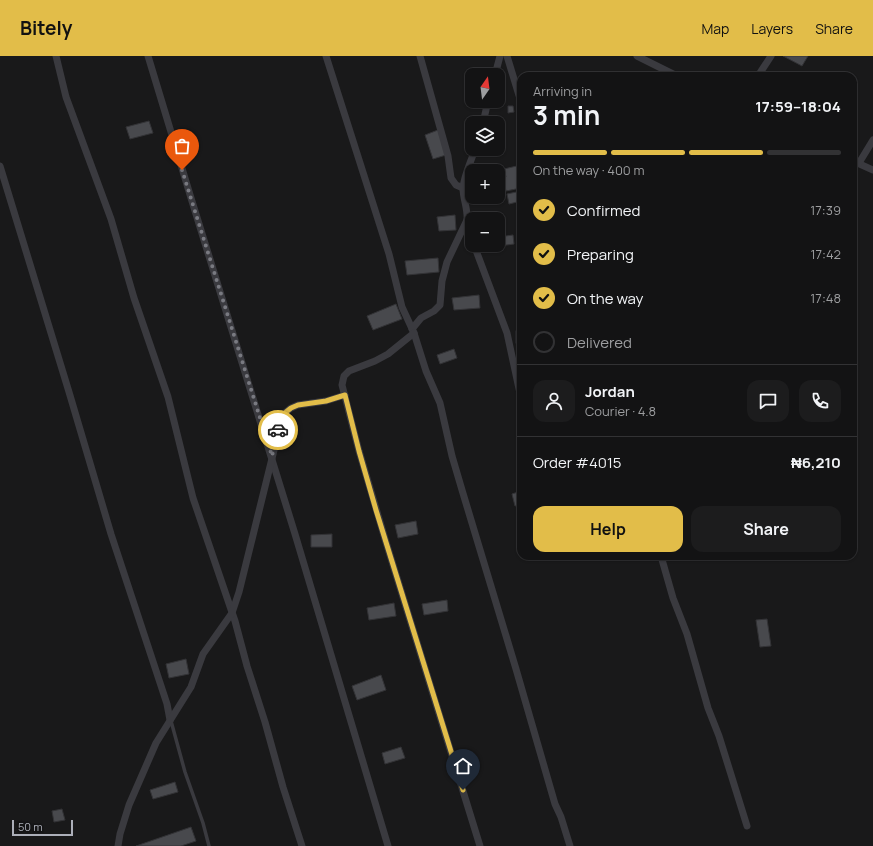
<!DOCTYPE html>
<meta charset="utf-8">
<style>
body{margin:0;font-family:Manrope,sans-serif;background:#1c1c1d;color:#f1f3f6;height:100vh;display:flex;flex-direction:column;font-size:15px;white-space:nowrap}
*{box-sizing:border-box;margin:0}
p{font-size:13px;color:#9d9ea0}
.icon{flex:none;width:22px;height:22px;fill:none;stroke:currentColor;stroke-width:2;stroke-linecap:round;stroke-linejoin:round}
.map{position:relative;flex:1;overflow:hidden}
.drawer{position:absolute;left:517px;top:16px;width:340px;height:488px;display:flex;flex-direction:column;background:#131314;border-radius:12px;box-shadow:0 1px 3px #0004,0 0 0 1px #323234}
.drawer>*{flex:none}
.needle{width:26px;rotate:14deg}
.tools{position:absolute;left:465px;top:12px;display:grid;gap:8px}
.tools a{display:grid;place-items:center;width:40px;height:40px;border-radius:8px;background:#131314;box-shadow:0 1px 3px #0004,0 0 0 1px #323234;font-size:20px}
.scale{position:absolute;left:12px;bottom:10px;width:61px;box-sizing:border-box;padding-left:4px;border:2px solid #acafb9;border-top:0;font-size:11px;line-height:14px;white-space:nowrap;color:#acafb9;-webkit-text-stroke:3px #141415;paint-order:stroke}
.pin{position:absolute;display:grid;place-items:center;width:34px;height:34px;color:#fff;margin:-41px -17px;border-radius:50% 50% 50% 0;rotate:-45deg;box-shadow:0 0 4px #0007}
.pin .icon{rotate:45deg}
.courier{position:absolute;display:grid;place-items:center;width:40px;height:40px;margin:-20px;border:3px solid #e2bd49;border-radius:50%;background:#fff;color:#222;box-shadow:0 1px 5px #0007}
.overview em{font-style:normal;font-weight:700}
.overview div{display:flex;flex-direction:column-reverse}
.overview{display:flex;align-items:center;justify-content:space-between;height:68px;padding:0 16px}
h1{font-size:26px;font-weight:700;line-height:30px}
.bar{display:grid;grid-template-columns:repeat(4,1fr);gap:6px 4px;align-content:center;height:48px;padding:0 16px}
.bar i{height:5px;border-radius:3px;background:#323234}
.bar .active{background:#e2bd49}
.bar p{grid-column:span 4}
.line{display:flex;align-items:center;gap:10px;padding:0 16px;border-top:1px solid #323234}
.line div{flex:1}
.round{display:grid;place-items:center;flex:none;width:42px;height:42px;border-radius:12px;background:#1c1c1d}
ol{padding:0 16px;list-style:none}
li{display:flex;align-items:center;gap:12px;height:44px}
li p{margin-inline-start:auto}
li .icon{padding:4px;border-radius:50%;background:#e2bd49;color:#111;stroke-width:4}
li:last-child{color:#9d9ea0}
li i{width:22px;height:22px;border:2px solid #323234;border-radius:50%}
.primary-button{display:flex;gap:8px;margin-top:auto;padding:8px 16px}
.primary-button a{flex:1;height:46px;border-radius:12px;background:#e2bd49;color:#111;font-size:16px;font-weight:700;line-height:46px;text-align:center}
.primary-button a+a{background:#1c1c1d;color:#f1f3f6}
header{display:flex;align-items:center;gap:24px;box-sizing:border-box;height:56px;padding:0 20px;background:#e2bd49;color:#111}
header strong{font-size:19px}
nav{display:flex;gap:22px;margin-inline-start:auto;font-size:14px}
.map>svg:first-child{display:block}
</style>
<header>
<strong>Bitely</strong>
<nav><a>Map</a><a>Layers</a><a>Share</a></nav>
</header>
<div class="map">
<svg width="873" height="790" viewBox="0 0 873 790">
<rect width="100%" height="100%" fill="#19191a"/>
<g fill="#48494d" stroke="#333336">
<path d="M 783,0 L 808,0 L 802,10 Z"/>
<path d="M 508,50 L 513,50 L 514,56 L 508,57 Z"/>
<path d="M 149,65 L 153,77 L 130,83 L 126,71 Z"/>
<path d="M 438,74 L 446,99 L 433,103 L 425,79 Z"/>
<path d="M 521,109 L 521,132 L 506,135 L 503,122 L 506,121 L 504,113 Z"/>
<path d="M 521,135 L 521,145 L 509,148 L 507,138 Z"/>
<path d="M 521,155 L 521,168 L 519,169 L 517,156 Z"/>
<path d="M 455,159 L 456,174 L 439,175 L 437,161 Z"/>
<path d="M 513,179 L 514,188 L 485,192 L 485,189 L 498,189 L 498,181 Z"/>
<path d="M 438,202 L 439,216 L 407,219 L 405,205 Z"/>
<path d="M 479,239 L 480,252 L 454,254 L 452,242 Z"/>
<path d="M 396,248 L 402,263 L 373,274 L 367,260 Z"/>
<rect x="516" y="275" width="5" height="12"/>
<path d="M 454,293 L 457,302 L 440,308 L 437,299 Z"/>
<path d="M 521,435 L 521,449 L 515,450 L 512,438 Z"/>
<path d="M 416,465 L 418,478 L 398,482 L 395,469 Z"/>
<path d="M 332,478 L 332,491 L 311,491 L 311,479 Z"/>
<path d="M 447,544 L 448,555 L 424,559 L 422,548 Z"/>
<path d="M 394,547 L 396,560 L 369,564 L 367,552 Z"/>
<path d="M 767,563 L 771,590 L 760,591 L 756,564 Z"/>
<path d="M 186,603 L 189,618 L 169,622 L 166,608 Z"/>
<path d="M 381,619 L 386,634 L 357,644 L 352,630 Z"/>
<path d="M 401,691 L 405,702 L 385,708 L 382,697 Z"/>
<path d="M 175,726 L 178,736 L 153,743 L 150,734 Z"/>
<path d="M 62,753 L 65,764 L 54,766 L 52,755 Z"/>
<path d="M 191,771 L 196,785 L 181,790 L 136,790 Z"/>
</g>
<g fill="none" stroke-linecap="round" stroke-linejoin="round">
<path stroke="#3a3a3f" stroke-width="3.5" d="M 171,665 L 185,716 L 203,767 L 209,790"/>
<g stroke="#3a3a3f" stroke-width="7">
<path d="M 56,0 L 66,41 L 111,163 L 134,242 L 168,341 L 193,442 L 235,565 L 247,610 L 265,666 L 283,731 L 302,790"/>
<path d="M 148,0 L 191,142 L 295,478 L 388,790"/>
<path d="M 326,0 L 389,198 L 402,251 L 414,277 L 426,315 L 440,347 L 452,400 L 462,434 L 516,613 L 555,748 L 561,761 L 570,790"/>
<path d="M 420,0 L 448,100 L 451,122 L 456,129 L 463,132"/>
<path d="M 507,0 L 521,46"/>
<path d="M 637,0 L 677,20"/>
<path d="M 495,19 L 500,0"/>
<path d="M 758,20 L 771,0"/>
<path d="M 483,67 L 488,45"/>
<path d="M 853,105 L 873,114"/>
<path d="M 859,107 L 873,84"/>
<path d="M 0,110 L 69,336 L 111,478 L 167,648 L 170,664"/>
<path d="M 467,164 L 472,181"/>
<path d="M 474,189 L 507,277 L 521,342"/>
<path d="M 412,273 L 421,262 L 434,255 L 440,249 L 442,225 L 447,206 L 467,164 C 468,153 463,143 463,132 C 464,119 471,106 475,93"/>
<path d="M 414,277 L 388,298 L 375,305 L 349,315 L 344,320 L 342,329 L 359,395 L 385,483 L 480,790"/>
<path d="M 661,500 L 673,542 L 687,578 L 708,652 L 719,680 L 747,770"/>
<path d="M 118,790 L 120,778 L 129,749 L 156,687 L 191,631 L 203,598 L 232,557 L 239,536 L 281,366 L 286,356 L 291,352 L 298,349 L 326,345 L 345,339"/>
</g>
</g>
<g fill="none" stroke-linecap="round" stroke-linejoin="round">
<path stroke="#797a81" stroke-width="4" stroke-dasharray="0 7.2" d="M 182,114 L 272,400 L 278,374"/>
<path stroke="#e2bd49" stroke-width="5" d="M 278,374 L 286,356 L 291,352 L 298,349 L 326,345 L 345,339 L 359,395 L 376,454 L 463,734"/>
</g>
</svg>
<div class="tools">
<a><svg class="needle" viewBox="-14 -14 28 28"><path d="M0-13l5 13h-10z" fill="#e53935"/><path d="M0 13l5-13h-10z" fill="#9d9ea0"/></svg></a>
<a><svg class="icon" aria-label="layers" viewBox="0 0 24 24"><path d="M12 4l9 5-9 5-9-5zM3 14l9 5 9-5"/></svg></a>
<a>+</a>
<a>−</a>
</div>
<div class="scale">50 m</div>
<div class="pin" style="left:182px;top:114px;background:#ea580c"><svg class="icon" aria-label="bag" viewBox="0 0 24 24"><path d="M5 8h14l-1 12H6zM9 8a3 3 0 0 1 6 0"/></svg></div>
<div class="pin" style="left:463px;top:734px;background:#1f2937"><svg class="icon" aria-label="home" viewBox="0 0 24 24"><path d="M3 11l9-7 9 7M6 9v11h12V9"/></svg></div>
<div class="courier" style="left:278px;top:374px"><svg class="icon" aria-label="car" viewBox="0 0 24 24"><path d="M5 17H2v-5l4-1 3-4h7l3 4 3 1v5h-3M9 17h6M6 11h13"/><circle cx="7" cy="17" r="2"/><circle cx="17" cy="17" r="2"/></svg></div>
<section class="drawer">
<div class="overview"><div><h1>3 min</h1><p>Arriving in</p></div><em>17:59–18:04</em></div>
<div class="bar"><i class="active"></i><i class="active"></i><i class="active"></i><i></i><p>On the way · 400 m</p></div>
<ol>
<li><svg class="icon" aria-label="check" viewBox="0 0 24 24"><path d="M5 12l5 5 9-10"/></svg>Confirmed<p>17:39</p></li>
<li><svg class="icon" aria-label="check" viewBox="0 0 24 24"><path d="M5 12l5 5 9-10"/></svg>Preparing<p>17:42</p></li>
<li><svg class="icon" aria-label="check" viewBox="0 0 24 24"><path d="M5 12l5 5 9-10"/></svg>On the way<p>17:48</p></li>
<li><i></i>Delivered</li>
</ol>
<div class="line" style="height:72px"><a class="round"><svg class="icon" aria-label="person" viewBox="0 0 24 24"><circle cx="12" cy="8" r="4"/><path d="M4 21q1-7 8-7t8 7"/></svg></a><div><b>Jordan</b><p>Courier · 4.8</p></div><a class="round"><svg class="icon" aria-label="chat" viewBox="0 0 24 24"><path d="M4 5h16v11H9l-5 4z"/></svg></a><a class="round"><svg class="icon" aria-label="phone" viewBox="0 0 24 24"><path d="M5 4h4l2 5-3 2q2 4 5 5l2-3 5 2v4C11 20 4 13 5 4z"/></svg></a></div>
<div class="line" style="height:52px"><div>Order #4015</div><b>₦6,210</b></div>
<div class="primary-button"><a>Help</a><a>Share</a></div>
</section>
</div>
